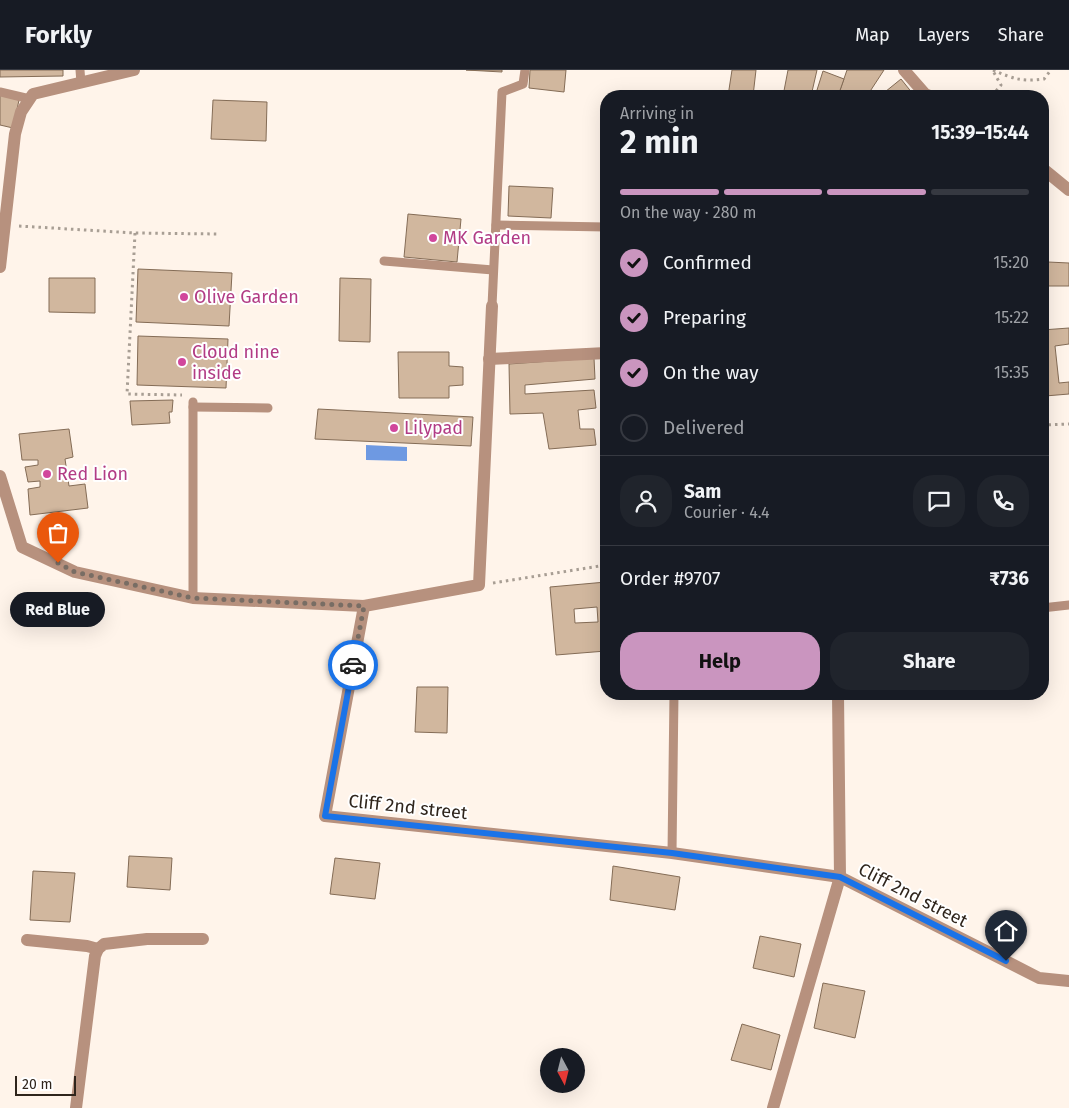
<!DOCTYPE html>
<meta charset="utf-8">
<style>
body{margin:0;font-family:"Fira Sans",sans-serif;background:#20242c;color:#f1f3f6;height:100vh;display:flex;flex-direction:column;font-size:19px;white-space:nowrap}
*{box-sizing:border-box;margin:0}
p{font-size:16px;color:#9ea1a6}
.icon{flex:none;width:28px;height:28px;fill:none;stroke:currentColor;stroke-width:2;stroke-linecap:round;stroke-linejoin:round}
.map{position:relative;flex:1;overflow:hidden}
.drawer{position:absolute;left:600px;top:20px;width:449px;height:610px;display:flex;flex-direction:column;background:#171b24;border-radius:20px;box-shadow:0 5px 20px #0002}
.drawer>*{flex:none}
.needle{width:32px;rotate:173deg}
.fabs{position:absolute;left:540px;top:978px;display:grid;gap:10px}
.fabs a{display:grid;place-items:center;width:45px;height:45px;border-radius:50%;background:#171b24;box-shadow:0 5px 20px #0002;font-size:25px}
.scale{position:absolute;left:15px;bottom:12px;width:61px;box-sizing:border-box;padding-left:5px;border:2px solid #2f251c;border-top:0;font-size:14px;line-height:18px;white-space:nowrap;color:#2f251c;-webkit-text-stroke:4px #fff;paint-order:stroke}
.pin{position:absolute;display:grid;place-items:center;width:42px;height:42px;color:#fff;margin:-51px -21px;border-radius:50% 50% 50% 0;rotate:-45deg;box-shadow:0 0 5px #0007}
.pin .icon{rotate:45deg}
.courier{position:absolute;display:grid;place-items:center;width:50px;height:50px;margin:-25px;border:4px solid #1a73e8;border-radius:50%;background:#fff;color:#222;box-shadow:0 1px 6px #0007}
.bubble{position:absolute;height:35px;border-radius:18px;background:#171b24;box-shadow:0 5px 20px #0002;font-size:16px;font-weight:700;line-height:35px;text-align:center}
.headline em{font-style:normal;font-weight:700}
.headline div{display:flex;flex-direction:column-reverse}
.headline{display:flex;align-items:center;justify-content:space-between;height:85px;padding:0 20px}
h1{font-size:32px;font-weight:700;line-height:38px}
.bar{display:grid;grid-template-columns:repeat(4,1fr);gap:8px 5px;align-content:center;height:60px;padding:0 20px}
.bar i{height:6px;border-radius:4px;background:#363941}
.bar .active{background:#ca95bf}
.bar p{grid-column:span 4}
.line{display:flex;align-items:center;gap:12px;padding:0 20px;border-top:1px solid #363941}
.line div{flex:1}
.round{display:grid;place-items:center;flex:none;width:52px;height:52px;border-radius:20px;background:#20242c}
ol{padding:0 20px;list-style:none}
li{display:flex;align-items:center;gap:15px;height:55px}
li p{margin-inline-start:auto}
li .icon{padding:5px;border-radius:50%;background:#ca95bf;color:#111;stroke-width:4}
li:last-child{color:#9ea1a6}
li i{width:28px;height:28px;border:2px solid #363941;border-radius:50%}
.cta{display:flex;gap:10px;margin-top:auto;padding:10px 20px}
.cta a{flex:1;height:58px;border-radius:20px;background:#ca95bf;color:#111;font-size:20px;font-weight:700;line-height:58px;text-align:center}
.cta a+a{background:#20242c;color:#f1f3f6}
header{display:flex;align-items:center;gap:30px;box-sizing:border-box;height:70px;padding:0 25px;background:#171b24;border-bottom:1px solid #363941}
header strong{font-size:24px}
nav{display:flex;gap:28px;margin-inline-start:auto;font-size:18px}
.map>svg:first-child{display:block}
</style>
<header>
<strong>Forkly</strong>
<nav><a>Map</a><a>Layers</a><a>Share</a></nav>
</header>
<div class="map">
<svg width="1069" height="1038" viewBox="0 0 1069 1038">
<rect width="100%" height="100%" fill="#fff4ea"/>
<path fill="#6e99e2" d="M 366,375 L 407,377 L 407,391 L 366,390 Z"/>
<g fill="#d1b79e" stroke="#846c56" fill-rule="evenodd">
<path d="M 0,0 L 63,0 L 63,6 L 0,7 Z"/>
<path d="M 466,0 L 502,0 L 502,2 Z"/>
<path d="M 530,0 L 566,0 L 564,22 L 529,18 Z"/>
<path d="M 732,0 L 756,0 L 753,26 L 728,26 Z"/>
<path d="M 788,0 L 817,0 L 811,26 L 783,26 Z"/>
<path d="M 847,0 L 884,0 L 867,26 L 838,26 Z"/>
<path d="M 823,1 L 844,9 L 838,26 L 832,26 L 817,20 Z"/>
<path d="M 901,9 L 913,24 L 909,26 L 880,26 Z"/>
<path d="M 0,25 L 19,30 L 13,58 L 0,55 Z"/>
<path d="M 213,30 L 267,32 L 266,71 L 211,69 Z"/>
<path d="M 509,116 L 553,118 L 551,148 L 508,146 Z"/>
<path d="M 408,144 L 461,149 L 457,192 L 404,187 Z"/>
<path d="M 1042,166 L 1045,166 L 1048,192 L 1069,193 L 1069,216 L 1046,216 L 1046,226 L 1042,226 Z"/>
<path d="M 138,199 L 232,203 L 229,256 L 136,252 Z"/>
<path d="M 49,208 L 95,208 L 95,243 L 49,242 Z"/>
<path d="M 340,208 L 371,209 L 370,272 L 339,271 Z"/>
<path d="M 1069,258 L 1069,274 L 1055,276 L 1059,313 L 1069,312 L 1069,324 L 1045,326 L 1042,312 L 1042,260 Z"/>
<path d="M 138,266 L 228,269 L 226,318 L 137,315 Z"/>
<path d="M 398,282 L 449,282 L 449,296 L 463,297 L 463,315 L 449,316 L 449,328 L 399,328 Z"/>
<path d="M 594,288 L 595,309 L 525,315 L 525,324 L 594,320 L 596,338 L 578,340 L 580,359 L 594,359 L 596,375 L 549,379 L 543,343 L 510,344 L 509,294 Z"/>
<path d="M 606,311 L 606,364 L 604,364 L 604,312 Z"/>
<path d="M 173,330 L 172,342 L 169,342 L 170,353 L 132,355 L 130,331 Z"/>
<path d="M 318,339 L 473,347 L 471,376 L 315,369 Z"/>
<path d="M 69,359 L 73,387 L 65,389 L 69,416 L 85,414 L 88,438 L 30,445 L 28,419 L 40,417 L 40,411 L 28,412 L 25,397 L 38,395 L 38,390 L 22,390 L 19,364 Z"/>
<path d="M 606,512 L 606,581 L 556,585 L 550,517 ZM 597,537 L 598,552 L 575,553 L 574,539 Z"/>
<path d="M 417,617 L 448,617 L 447,663 L 415,662 Z"/>
<path d="M 129,786 L 172,788 L 170,820 L 127,817 Z"/>
<path d="M 335,788 L 380,793 L 375,829 L 330,824 Z"/>
<path d="M 613,796 L 680,807 L 675,840 L 610,830 Z"/>
<path d="M 33,801 L 75,803 L 70,852 L 30,850 Z"/>
<path d="M 760,866 L 801,874 L 794,907 L 753,898 Z"/>
<path d="M 823,913 L 865,921 L 855,968 L 814,958 Z"/>
<path d="M 742,954 L 780,965 L 771,1000 L 731,990 Z"/>
</g>
<g fill="none" stroke-linecap="round" stroke-linejoin="round">
<g stroke="#a89e94" stroke-width="3" stroke-dasharray="2.5 4" stroke-linecap="butt">
<path d="M 993,0 C 1014,9 1022,12 1044,9 L 1051,0"/>
<path d="M 992,26 L 1001,15 L 993,1"/>
<path d="M 19,156 L 135,163 L 219,164"/>
<path d="M 135,163 L 127,324 L 182,325"/>
<path d="M 1042,355 L 1069,354"/>
<path d="M 493,513 L 606,495"/>
</g>
<g stroke="#b7917e" stroke-width="9">
<path d="M 80,0 L 81,13"/>
<path d="M 0,22 L 30,29"/>
<path d="M 496,155 L 606,157"/>
<path d="M 384,191 L 493,200"/>
<path d="M 492,236 L 502,22 L 523,14 L 525,0"/>
<path d="M 193,332 L 193,528"/>
<path d="M 193,337 L 268,338"/>
<path d="M 1042,538 L 1069,535"/>
<path d="M 672,783 L 674,624"/>
</g>
<g stroke="#b7917e" stroke-width="12">
<path d="M 904,0 L 925,24 L 930,26"/>
<path d="M 1042,98 L 1069,120"/>
</g>
<g stroke="#b7917e" stroke-width="12">
<path d="M 489,289 L 606,283"/>
<path d="M 0,406 L 22,477 L 75,502 L 193,528 L 364,536 L 479,515 L 492,236"/>
<path d="M 364,536 L 325,746 L 672,783 L 840,807 L 1039,908 L 1069,911"/>
<path d="M 27,870 L 87,876 L 98,879"/>
<path d="M 76,1038 L 95,886 L 98,879 L 104,874 L 147,869 L 203,869"/>
<path d="M 773,1038 L 840,807 L 838,624"/>
</g>
<path stroke="#b7917e" stroke-width="12" d="M 0,197 L 15,64 L 21,42 L 33,24 L 134,0"/>
</g>
<g fill="none" stroke-linecap="round" stroke-linejoin="round">
<path stroke="#786d64" stroke-width="5" stroke-dasharray="0 9" d="M 58,493 L 75,502 L 193,528 L 364,536 L 353,595"/>
<path stroke="#1a73e8" stroke-width="6" d="M 353,595 L 325,746 L 672,783 L 840,807 L 1006,891"/>
</g>
<g fill="#d1479c" stroke="#fff" stroke-width="2">
<circle cx="433" cy="168" r="5"/>
<circle cx="184" cy="227" r="5"/>
<circle cx="182" cy="292" r="5"/>
<circle cx="394" cy="358" r="5"/>
<circle cx="47" cy="404" r="5"/>
</g>
<g text-anchor="middle" dominant-baseline="central" stroke-width="4" stroke-linejoin="round" paint-order="stroke">
<g font-size="18" fill="#b23c85" stroke="#fff" text-anchor="start">
<text x="443" y="168">MK Garden</text>
<text x="194" y="227">Olive Garden</text>
<text x="192" y="282">Cloud nine<tspan x="192" dy="21">inside</tspan></text>
<text x="404" y="358">Lilypad</text>
<text x="57" y="404">Red Lion</text>
</g>
<g font-size="18" fill="#2f251c" stroke="#fff">
<text transform="translate(408 737) rotate(6)">Cliff 2nd street</text>
<text transform="translate(913 825) rotate(27)">Cliff 2nd street</text>
</g>
</g>
</svg>
<div class="fabs">
<a><svg class="needle" viewBox="-14 -14 28 28"><path d="M0-13l5 13h-10z" fill="#e53935"/><path d="M0 13l5-13h-10z" fill="#9ea1a6"/></svg></a>
</div>
<div class="scale">20 m</div>
<div class="pin" style="left:58px;top:493px;background:#ea580c"><svg class="icon" aria-label="bag" viewBox="0 0 24 24"><path d="M5 8h14l-1 12H6zM9 8a3 3 0 0 1 6 0"/></svg></div>
<div class="pin" style="left:1006px;top:891px;background:#1f2937"><svg class="icon" aria-label="home" viewBox="0 0 24 24"><path d="M3 11l9-7 9 7M6 9v11h12V9"/></svg></div>
<div class="courier" style="left:353px;top:595px"><svg class="icon" aria-label="car" viewBox="0 0 24 24"><path d="M5 17H2v-5l4-1 3-4h7l3 4 3 1v5h-3M9 17h6M6 11h13"/><circle cx="7" cy="17" r="2"/><circle cx="17" cy="17" r="2"/></svg></div>
<div class="bubble" style="left:10px;top:522px;width:95px">Red Blue</div>
<section class="drawer">
<div class="headline"><div><h1>2 min</h1><p>Arriving in</p></div><em>15:39–15:44</em></div>
<div class="bar"><i class="active"></i><i class="active"></i><i class="active"></i><i></i><p>On the way · 280 m</p></div>
<ol>
<li><svg class="icon" aria-label="check" viewBox="0 0 24 24"><path d="M5 12l5 5 9-10"/></svg>Confirmed<p>15:20</p></li>
<li><svg class="icon" aria-label="check" viewBox="0 0 24 24"><path d="M5 12l5 5 9-10"/></svg>Preparing<p>15:22</p></li>
<li><svg class="icon" aria-label="check" viewBox="0 0 24 24"><path d="M5 12l5 5 9-10"/></svg>On the way<p>15:35</p></li>
<li><i></i>Delivered</li>
</ol>
<div class="line" style="height:90px"><a class="round"><svg class="icon" aria-label="person" viewBox="0 0 24 24"><circle cx="12" cy="8" r="4"/><path d="M4 21q1-7 8-7t8 7"/></svg></a><div><b>Sam</b><p>Courier · 4.4</p></div><a class="round"><svg class="icon" aria-label="chat" viewBox="0 0 24 24"><path d="M4 5h16v11H9l-5 4z"/></svg></a><a class="round"><svg class="icon" aria-label="phone" viewBox="0 0 24 24"><path d="M5 4h4l2 5-3 2q2 4 5 5l2-3 5 2v4C11 20 4 13 5 4z"/></svg></a></div>
<div class="line" style="height:65px"><div>Order #9707</div><b>₹736</b></div>
<div class="cta"><a>Help</a><a>Share</a></div>
</section>
</div>
